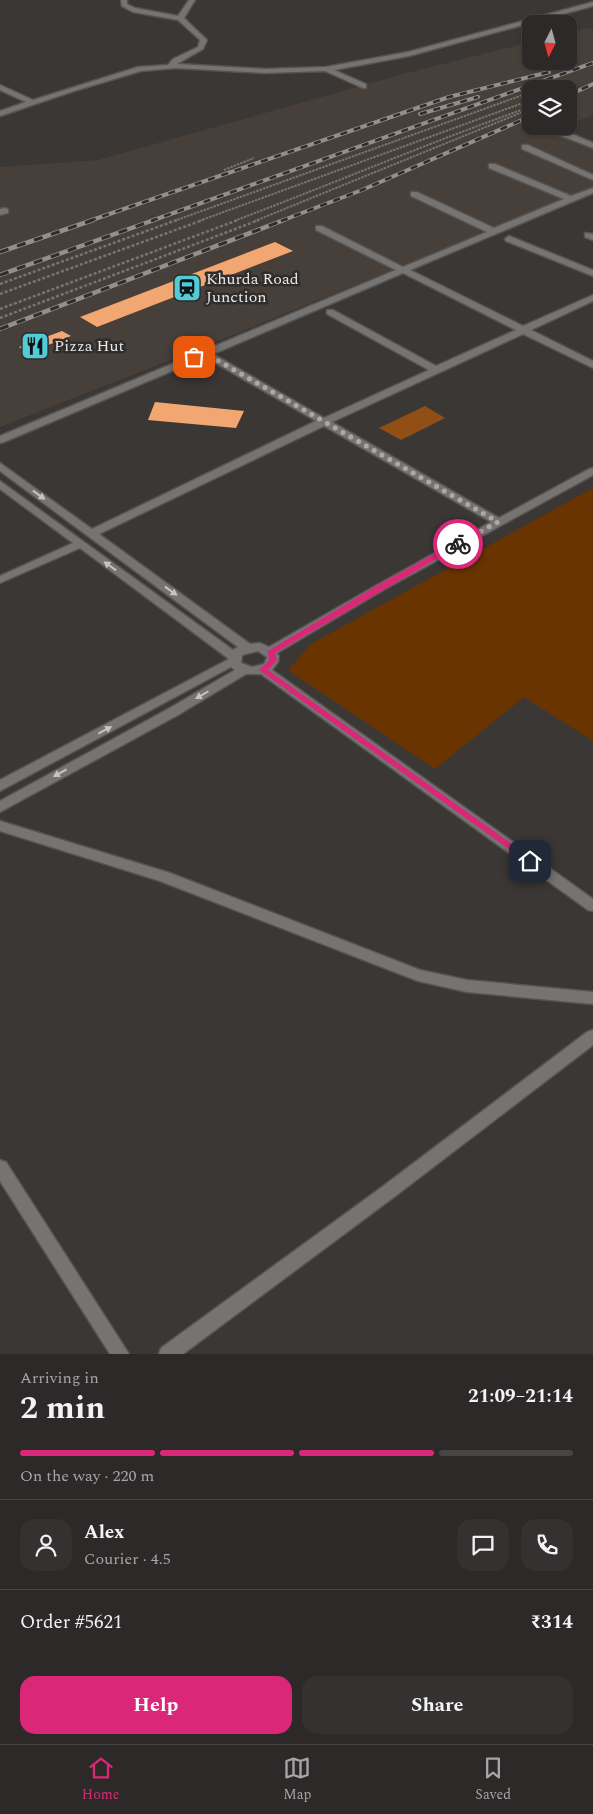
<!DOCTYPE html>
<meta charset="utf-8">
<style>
body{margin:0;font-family:Spectral,serif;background:#343130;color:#f1f3f6;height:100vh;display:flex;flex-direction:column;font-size:19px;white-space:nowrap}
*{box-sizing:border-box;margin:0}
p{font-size:16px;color:#a6a6a8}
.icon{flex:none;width:28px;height:28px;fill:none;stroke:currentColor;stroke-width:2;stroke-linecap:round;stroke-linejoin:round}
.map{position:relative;height:1354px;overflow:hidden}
.side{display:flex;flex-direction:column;background:#2c2928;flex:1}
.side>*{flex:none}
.needle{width:32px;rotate:186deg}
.tools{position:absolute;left:522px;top:15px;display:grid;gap:10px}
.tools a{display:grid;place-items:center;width:55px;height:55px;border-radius:10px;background:#2c2928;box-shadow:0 1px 4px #0004,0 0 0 1px #484545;font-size:25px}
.pin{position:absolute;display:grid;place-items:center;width:42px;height:42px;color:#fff;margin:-21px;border-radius:10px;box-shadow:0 2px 8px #0006}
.courier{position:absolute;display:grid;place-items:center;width:50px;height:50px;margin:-25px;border:4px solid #db2777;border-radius:50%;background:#fff;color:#222;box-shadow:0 1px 6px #0007}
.head em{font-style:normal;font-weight:700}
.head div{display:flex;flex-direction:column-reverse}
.head{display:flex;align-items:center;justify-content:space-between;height:85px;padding:0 20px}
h1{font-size:32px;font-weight:700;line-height:38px}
.bar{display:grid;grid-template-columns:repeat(4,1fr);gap:8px 5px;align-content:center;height:60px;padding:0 20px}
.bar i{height:6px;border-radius:4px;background:#484545}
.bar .current{background:#db2777}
.bar p{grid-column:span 4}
.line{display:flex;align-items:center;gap:12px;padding:0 20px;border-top:1px solid #484545}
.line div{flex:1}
.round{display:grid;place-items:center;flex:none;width:52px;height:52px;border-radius:15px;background:#343130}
.button{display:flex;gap:10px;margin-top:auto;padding:10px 20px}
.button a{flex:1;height:58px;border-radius:15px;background:#db2777;color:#fff;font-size:20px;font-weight:700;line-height:58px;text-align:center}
.button a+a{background:#343130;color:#f1f3f6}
.tabs{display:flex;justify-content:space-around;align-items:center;height:70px;border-top:1px solid #484545;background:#2c2928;font-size:14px;color:#a6a6a8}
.tabs a{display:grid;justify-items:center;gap:2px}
.tabs .current{color:#db2777}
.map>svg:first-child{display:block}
</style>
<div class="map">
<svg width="593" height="1354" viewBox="0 0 593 1354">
<rect width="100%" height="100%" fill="#3a3735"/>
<path fill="#473f3a" d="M 586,28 L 593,29 L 593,115 L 569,124 L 569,89 L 531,89 L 531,126 L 564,126 L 554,131 L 593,146 L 593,188 L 196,350 L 0,427 L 0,167 L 98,160 L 403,74 L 531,42 L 531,61 L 569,61 L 569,32 Z"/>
<path fill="#6a3400" d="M 593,488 L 593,741 L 524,697 L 435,769 L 288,670 L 311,644 Z"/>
<path fill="#924f15" d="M 425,406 L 445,418 L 401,440 L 379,428 Z"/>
<g fill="#f2a773">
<path d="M 275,242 L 293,251 L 97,327 L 80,317 Z"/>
<path d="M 62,331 L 71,336 L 28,353 L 19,347 Z"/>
<path d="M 155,402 L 244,411 L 236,428 L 148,420 Z"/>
</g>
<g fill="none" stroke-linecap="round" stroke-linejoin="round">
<defs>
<g id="minor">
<path d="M 121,0 L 127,0 L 127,4 L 135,8 L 178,16 L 189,0 L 195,0 L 184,18 L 207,40 L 203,49 L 177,64 L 265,69 L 326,67 L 408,52 L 593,2 L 593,6 L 409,56 L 334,70 L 366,84 L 366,88 L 363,88 L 325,71 L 265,73 L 176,68 L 141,71 L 74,91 L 0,116 L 0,111 L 26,102 L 0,90 L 0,85 L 33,100 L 138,67 L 168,65 L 173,59 L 198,47 L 200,40 L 178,20 L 133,12 L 122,6 Z"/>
<path d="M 554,129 L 560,129 L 593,143 L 593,148 L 554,133 Z"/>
<path d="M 522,145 L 528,145 L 593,175 L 593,180 L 522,149 Z"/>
<path d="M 489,164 L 495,164 L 571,196 L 593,188 L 593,193 L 410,270 L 523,326 L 593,295 L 593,301 L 531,330 L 593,361 L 593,368 L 523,334 L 332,422 L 499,518 L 589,469 L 593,468 L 593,475 L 385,589 L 277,653 L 279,656 L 278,662 L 272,670 L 593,899 L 593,911 L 588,910 L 261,674 L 246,674 L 178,715 L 0,812 L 0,801 L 168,709 L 235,670 L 231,667 L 0,791 L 0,780 L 229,659 L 80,548 L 0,583 L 0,576 L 73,543 L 0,489 L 0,481 L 233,650 L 238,647 L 0,471 L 0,463 L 92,529 L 316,421 L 205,357 L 4,442 L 0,443 L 0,436 L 396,270 L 316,230 L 316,226 L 322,226 L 403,267 L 487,232 L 411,196 L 411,192 L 417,192 L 494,228 L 564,199 L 489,168 ZM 403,273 L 516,330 L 436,366 L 333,310 L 327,310 L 327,314 L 429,370 L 324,418 L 213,354 ZM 324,426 L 491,522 L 377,585 L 269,647 L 260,643 L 250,644 L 99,534 ZM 258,651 L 267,657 L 264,664 L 252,667 L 241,663 L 242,655 Z"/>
<path d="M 5,208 L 8,209 L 8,213 L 0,215 L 0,209 Z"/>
<path d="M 585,233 L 593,234 L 593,240 L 585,237 Z"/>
<path d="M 509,236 L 593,270 L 593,276 L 506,241 L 505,239 Z"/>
<path d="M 0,821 L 170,873 L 420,970 L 467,980 L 593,992 L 593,1004 L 467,992 L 418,981 L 160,881 L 0,831 Z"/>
<path d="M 593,1030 L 593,1045 L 394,1197 L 183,1354 L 159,1354 L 161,1348 L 382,1187 L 587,1032 Z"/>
<path d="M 0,1160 L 6,1162 L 129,1354 L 110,1354 L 0,1181 Z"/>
</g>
</defs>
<use href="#minor" stroke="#565351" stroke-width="3"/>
<g stroke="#777472" stroke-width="2" stroke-dasharray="2.5 1" stroke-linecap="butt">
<path d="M 224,170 L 254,158"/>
<path d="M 174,221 L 531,92"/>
<path d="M 199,221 L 531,100"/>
<path d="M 234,221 C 332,184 428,143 527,108 L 530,109 L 255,221"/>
</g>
<g stroke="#777472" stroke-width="2.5" stroke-dasharray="3 2" stroke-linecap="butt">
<path d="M 0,284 L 177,220"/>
<path d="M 0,294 L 203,220"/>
<path d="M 0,309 L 238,220"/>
<path d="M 0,318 L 259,220"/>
</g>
<use href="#minor" fill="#767473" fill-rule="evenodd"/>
<defs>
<g id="rail-far1">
<path d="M 569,95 L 593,84"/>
<path d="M 420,114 L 478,97"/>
<path d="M 89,221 L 449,97 L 549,72"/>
<path d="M 151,221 L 593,63"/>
<path d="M 281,221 L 362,190 L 531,116"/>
</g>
<g id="rail">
<path d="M 0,252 L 93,220"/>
<path d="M 0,275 L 154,220"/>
<path d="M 0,329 L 284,220"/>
</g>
</defs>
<use href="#rail-far1" stroke="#928f8e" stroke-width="4"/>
<use href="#rail" stroke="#928f8e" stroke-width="4.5"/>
<use href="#rail-far1" stroke="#2f2d2b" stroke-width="2.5" stroke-dasharray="7" stroke-linecap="butt"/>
<use href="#rail" stroke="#2f2d2b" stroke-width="3" stroke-dasharray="9" stroke-linecap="butt"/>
</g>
<defs><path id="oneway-solid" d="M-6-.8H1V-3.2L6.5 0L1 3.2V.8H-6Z" transform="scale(1.25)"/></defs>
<g fill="#c7c5c4">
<use href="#oneway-solid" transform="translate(39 495) rotate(36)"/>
<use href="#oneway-solid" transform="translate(110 566) rotate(-144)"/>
<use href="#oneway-solid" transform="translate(171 591) rotate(36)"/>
<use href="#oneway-solid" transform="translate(202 695) rotate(150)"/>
<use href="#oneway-solid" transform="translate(105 730) rotate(-28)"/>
<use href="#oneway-solid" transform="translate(60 773) rotate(151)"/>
</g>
<path fill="#db2777" d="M 456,542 L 462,544 L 275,653 L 277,660 L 268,670 L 533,859 L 533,863 L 530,864 L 259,670 L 269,660 L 268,651 L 378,585 Z"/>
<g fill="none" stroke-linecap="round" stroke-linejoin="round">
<path stroke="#acaaa9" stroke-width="5" stroke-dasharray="0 9" d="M 194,357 L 205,353 L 498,522 L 458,544"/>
</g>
<defs>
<symbol id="station-square" viewBox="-11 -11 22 22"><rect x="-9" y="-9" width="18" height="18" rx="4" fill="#52cbd9" stroke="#2f2d2b"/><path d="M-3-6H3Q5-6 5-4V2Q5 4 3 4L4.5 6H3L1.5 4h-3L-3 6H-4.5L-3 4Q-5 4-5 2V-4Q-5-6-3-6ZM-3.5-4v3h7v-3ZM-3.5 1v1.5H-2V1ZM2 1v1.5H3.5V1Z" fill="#111"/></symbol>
<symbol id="restaurant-square" viewBox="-11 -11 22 22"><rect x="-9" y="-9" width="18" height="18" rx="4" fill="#52cbd9" stroke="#2f2d2b"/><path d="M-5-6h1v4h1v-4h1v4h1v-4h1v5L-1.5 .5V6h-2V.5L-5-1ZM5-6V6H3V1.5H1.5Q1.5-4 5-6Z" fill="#111"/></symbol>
</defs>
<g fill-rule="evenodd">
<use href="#station-square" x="171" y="272" width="32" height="32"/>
<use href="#restaurant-square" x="19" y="330" width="32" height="32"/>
</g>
<g text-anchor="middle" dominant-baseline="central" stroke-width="5" stroke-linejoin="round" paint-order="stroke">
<g font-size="16" fill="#eae8e7" stroke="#2f2d2b" text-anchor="start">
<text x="206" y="279">Khurda Road<tspan x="206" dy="18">Junction</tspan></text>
<text x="54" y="346">Pizza Hut</text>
</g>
</g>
</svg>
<div class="tools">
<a><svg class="needle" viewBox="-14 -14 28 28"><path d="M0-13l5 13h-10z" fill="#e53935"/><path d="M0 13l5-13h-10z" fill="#a6a6a8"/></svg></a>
<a><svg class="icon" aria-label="layers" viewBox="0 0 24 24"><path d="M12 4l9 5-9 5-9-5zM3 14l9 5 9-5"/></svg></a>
</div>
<div class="pin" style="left:194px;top:357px;background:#ea580c"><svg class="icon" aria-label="bag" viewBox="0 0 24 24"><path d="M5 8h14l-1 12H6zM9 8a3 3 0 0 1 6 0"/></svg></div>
<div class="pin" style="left:530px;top:861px;background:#1f2937"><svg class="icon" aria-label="home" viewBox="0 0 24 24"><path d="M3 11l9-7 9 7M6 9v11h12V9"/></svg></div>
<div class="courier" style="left:458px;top:544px"><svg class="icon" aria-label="bike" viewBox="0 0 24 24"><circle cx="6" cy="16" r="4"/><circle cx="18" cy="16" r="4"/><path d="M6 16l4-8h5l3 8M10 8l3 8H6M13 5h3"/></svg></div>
</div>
<section class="side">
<div class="head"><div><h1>2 min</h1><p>Arriving in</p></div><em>21:09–21:14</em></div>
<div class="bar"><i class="current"></i><i class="current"></i><i class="current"></i><i></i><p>On the way · 220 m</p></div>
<div class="line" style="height:90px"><a class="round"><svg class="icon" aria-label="person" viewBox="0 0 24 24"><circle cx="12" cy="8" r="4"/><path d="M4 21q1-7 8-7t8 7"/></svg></a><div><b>Alex</b><p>Courier · 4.5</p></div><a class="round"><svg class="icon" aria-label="chat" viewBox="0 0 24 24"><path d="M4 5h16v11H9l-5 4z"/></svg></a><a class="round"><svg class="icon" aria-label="phone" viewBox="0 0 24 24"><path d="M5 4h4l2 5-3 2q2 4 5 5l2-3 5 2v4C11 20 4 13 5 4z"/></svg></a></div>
<div class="line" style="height:65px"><div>Order #5621</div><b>₹314</b></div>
<div class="button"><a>Help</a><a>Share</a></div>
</section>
<nav class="tabs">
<a class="current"><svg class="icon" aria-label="home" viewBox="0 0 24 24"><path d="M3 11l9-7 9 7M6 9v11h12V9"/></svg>Home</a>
<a><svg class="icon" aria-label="map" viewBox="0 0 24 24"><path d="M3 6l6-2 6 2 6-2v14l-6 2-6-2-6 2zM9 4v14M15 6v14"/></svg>Map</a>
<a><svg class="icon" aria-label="saved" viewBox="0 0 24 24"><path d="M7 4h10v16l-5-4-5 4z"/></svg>Saved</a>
</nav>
